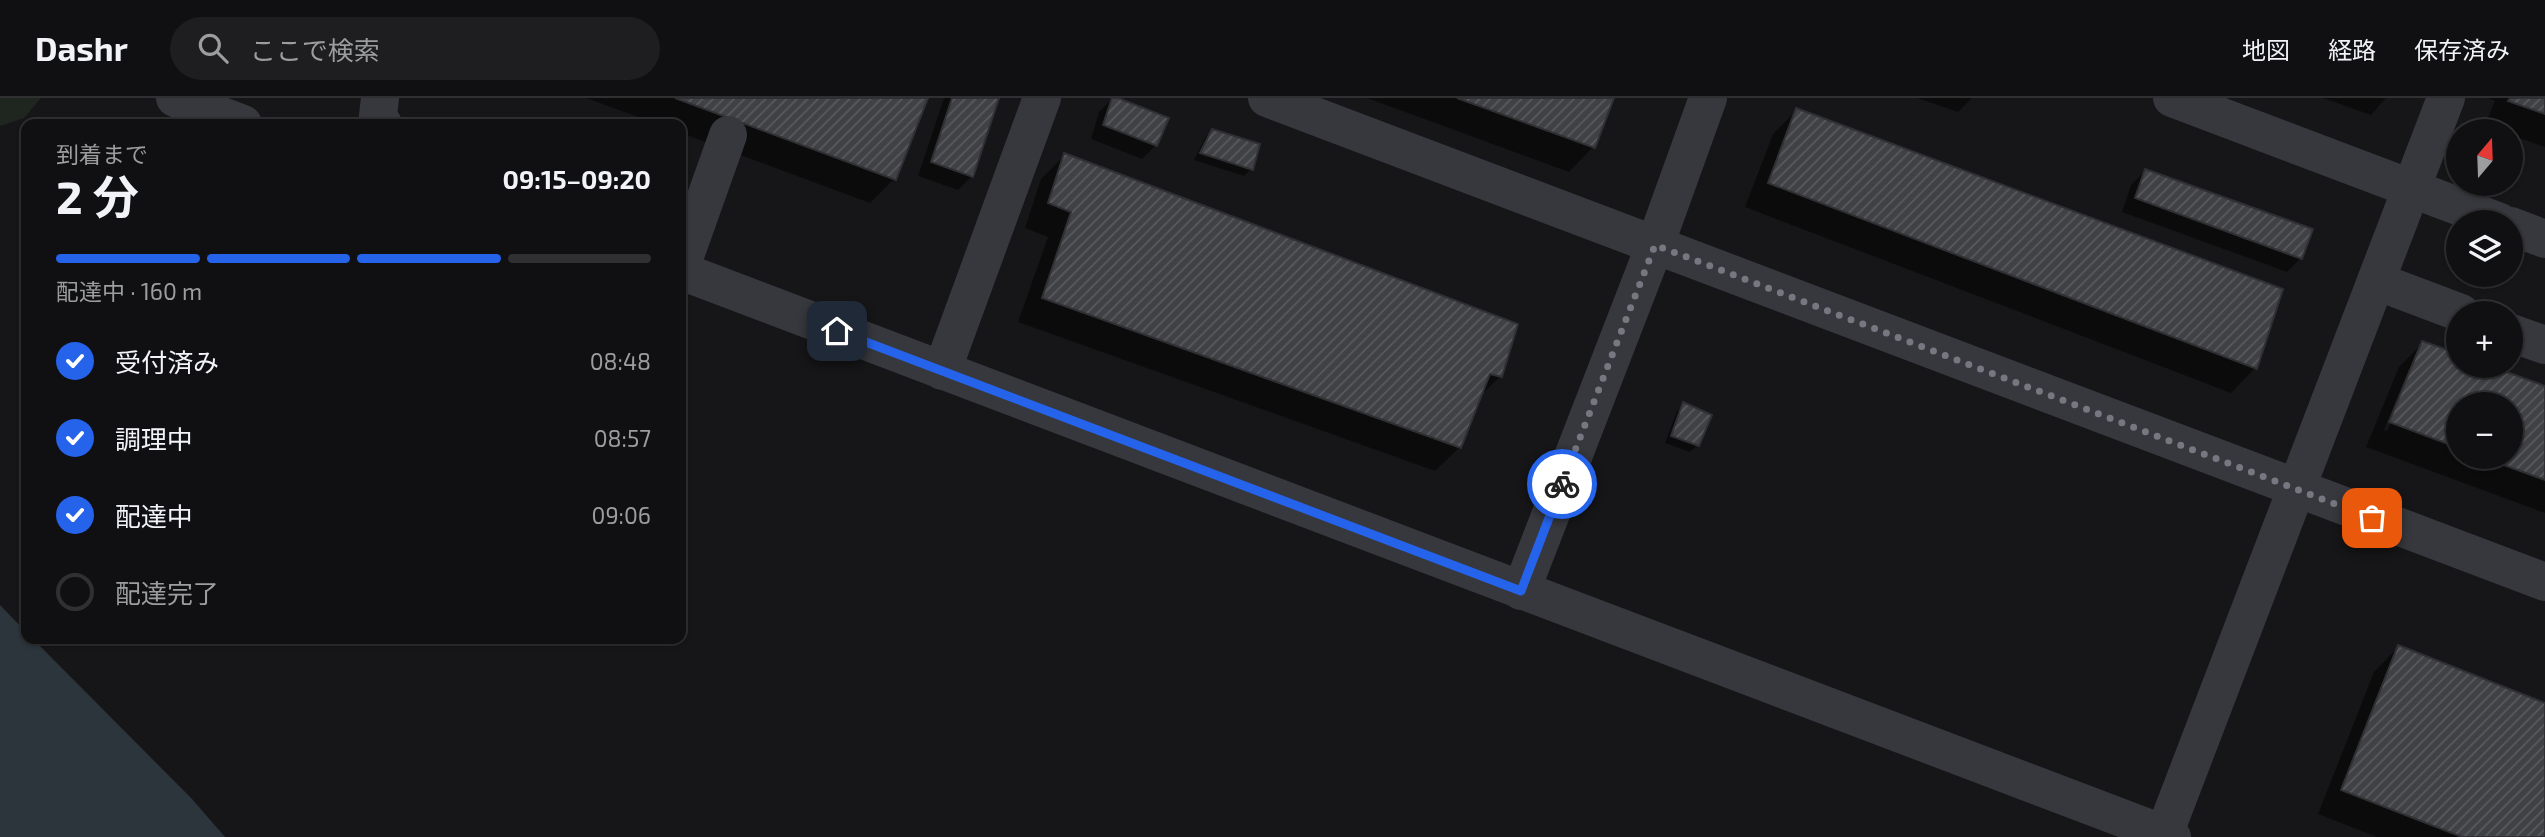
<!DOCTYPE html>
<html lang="ja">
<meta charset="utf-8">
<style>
body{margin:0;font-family:"Exo 2","Noto Sans JP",sans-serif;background:#1e1e20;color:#f1f3f6;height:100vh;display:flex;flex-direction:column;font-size:26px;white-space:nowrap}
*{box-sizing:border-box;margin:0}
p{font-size:23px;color:#9c9d9f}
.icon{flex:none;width:38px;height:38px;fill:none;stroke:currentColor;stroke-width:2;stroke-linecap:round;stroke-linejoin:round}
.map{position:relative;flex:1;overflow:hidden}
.drawer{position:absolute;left:21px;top:21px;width:665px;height:525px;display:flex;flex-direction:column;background:#101012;border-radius:14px;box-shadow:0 2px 5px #0004,0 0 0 2px #303032}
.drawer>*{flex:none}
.needle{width:46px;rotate:19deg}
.controls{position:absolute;left:2446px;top:21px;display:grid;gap:14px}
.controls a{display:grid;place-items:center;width:77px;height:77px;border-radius:50%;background:#101012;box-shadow:0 2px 5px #0004,0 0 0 2px #303032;font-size:35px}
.pin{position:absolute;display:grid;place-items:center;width:60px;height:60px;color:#fff;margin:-30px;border-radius:14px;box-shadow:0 4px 10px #0006}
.courier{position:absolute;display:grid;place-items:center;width:70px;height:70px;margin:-35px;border:5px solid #2563eb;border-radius:50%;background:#fff;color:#222;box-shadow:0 2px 9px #0007}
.overview em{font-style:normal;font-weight:700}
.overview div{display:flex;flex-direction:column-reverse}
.overview{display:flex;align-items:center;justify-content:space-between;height:119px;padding:0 35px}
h1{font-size:46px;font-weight:700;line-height:52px}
.bar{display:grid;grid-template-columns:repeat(4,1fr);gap:10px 7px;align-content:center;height:84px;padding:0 35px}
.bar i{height:9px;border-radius:5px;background:#303032}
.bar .current{background:#2563eb}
.bar p{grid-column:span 4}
ol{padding:0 35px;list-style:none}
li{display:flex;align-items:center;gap:21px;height:77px}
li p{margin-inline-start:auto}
li .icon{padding:7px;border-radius:50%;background:#2563eb;color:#fff;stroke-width:4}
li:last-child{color:#9c9d9f}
li i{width:38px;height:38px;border:4px solid #303032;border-radius:50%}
header{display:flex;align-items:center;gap:42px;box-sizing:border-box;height:98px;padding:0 35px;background:#101012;border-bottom:2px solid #303032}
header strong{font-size:33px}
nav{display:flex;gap:38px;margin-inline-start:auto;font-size:24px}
.search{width:490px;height:63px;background:#1e1e20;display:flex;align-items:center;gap:18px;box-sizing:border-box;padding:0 24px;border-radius:38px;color:#9c9d9f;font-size:26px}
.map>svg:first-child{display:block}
</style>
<header>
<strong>Dashr</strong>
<div class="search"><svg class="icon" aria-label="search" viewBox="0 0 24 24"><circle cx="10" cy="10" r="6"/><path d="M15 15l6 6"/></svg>ここで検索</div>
<nav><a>地図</a><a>経路</a><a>保存済み</a></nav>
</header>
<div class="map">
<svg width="2545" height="739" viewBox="0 0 2545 739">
<defs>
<pattern id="building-hatch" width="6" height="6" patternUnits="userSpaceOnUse" patternTransform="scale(1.75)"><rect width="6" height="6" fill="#404145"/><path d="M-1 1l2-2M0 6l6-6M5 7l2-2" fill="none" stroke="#595a5e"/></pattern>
</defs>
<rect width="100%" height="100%" fill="#161618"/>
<path fill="#1e261f" d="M 0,0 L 41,0 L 24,20 L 0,28 Z"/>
<path fill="#2c353c" d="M 0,507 L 26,534 L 26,541 L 33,541 L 192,701 L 225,739 L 0,739 Z"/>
<g fill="#0007" fill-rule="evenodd">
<path d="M 586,0 L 923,0 L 894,81 L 870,105 L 681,35 L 681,26 L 657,26 Z"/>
<path d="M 944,0 L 997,0 L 972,78 L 958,92 L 918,78 Z"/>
<path d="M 1113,0 L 1156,47 L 1142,61 L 1091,41 L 1099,14 Z"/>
<path d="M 1367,0 L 1612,0 L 1593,49 L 1569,74 Z"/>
<path d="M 1917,0 L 1972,0 L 1958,14 Z"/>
<path d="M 2323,0 L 2386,0 L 2371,17 Z"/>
<path d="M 2488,0 L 2545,0 L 2545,49 L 2511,37 L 2511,33 L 2502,33 L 2485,27 L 2495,3 Z"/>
<path d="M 1797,12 L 2281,192 L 2255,270 L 2231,295 L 1745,109 L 1773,36 Z"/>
<path d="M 1212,33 L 1251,71 L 1244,78 L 1194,62 L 1205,40 Z"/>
<path d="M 1065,57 L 1501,278 L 1478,300 L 1460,349 L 1435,373 L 1018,224 L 1048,139 L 1025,130 L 1041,81 Z"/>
<path d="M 2145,73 L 2301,160 L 2287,174 L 2122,114 L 2131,87 Z"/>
<path d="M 2423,245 L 2459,268 L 2485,268 L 2545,290 L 2545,415 L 2366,349 L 2399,269 ZM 2409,271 L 2413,271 L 2387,333 L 2384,332 ZM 2459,306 L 2511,306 L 2511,359 L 2459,359 Z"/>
<path d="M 1683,306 L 1709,318 L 1697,347 L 1690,354 L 1665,345 L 1677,313 Z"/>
<path d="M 2398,549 L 2545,606 L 2545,739 L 2377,739 L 2318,716 L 2374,574 Z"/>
</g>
<g fill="url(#building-hatch)" stroke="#303034" stroke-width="2">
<path d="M 675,0 L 928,0 L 896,82 Z"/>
<path d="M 952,0 L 999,0 L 973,79 L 931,64 Z"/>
<path d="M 1112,0 L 1118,0 L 1169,20 L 1157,48 L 1103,27 Z"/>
<path d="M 1457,0 L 1614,0 L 1595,50 Z"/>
<path d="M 2510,0 L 2545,0 L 2545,16 L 2508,3 Z"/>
<path d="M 1796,10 L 2283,191 L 2257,271 L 1768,85 Z"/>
<path d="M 1212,31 L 1260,46 L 1253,72 L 1200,55 Z"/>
<path d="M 1064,55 L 1518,226 L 1502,279 L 1490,276 L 1461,350 L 1042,200 L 1071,114 L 1048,105 Z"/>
<path d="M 2145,71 L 2313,131 L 2302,161 L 2135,100 Z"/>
<path d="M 2422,243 L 2459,256 L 2459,268 L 2490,268 L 2545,288 L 2545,382 L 2482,359 L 2511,359 L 2511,306 L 2459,306 L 2459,350 L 2389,324 Z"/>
<path d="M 1683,304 L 1712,317 L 1699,348 L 1671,338 Z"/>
<path d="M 2398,547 L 2545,605 L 2545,739 L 2462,739 L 2341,692 Z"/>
</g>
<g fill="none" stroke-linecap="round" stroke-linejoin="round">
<g stroke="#37383d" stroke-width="38">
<path d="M 175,0 L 243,26"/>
<path d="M 380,0 L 378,18 L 383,26"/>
<path d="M 1267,0 L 2545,484"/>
<path d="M 2172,0 L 2500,124"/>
<path d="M 2511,128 L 2545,141"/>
<path d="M 681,169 L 728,37"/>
<path d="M 681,173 L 2172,739"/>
<path d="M 2376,183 L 2461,215"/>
<path d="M 2511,235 L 2545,247"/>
<path d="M 942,273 L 1042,0"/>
<path d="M 1521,493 L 1655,147 L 1708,0"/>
<path d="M 2163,739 L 2446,0"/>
</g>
</g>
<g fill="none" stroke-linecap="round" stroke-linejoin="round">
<path stroke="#757880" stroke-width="7" stroke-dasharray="0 12.6" d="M 1562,386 L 1655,147 L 2372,420"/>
<path stroke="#2563eb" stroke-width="9" d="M 837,233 L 1521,493 L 1562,386"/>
</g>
</svg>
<div class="controls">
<a><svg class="needle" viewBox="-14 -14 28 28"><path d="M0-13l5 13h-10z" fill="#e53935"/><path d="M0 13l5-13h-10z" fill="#9c9d9f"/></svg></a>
<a><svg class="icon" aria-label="layers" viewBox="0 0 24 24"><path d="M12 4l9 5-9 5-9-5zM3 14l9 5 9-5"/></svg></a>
<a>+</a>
<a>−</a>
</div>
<div class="pin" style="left:2372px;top:420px;background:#ea580c"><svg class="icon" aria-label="bag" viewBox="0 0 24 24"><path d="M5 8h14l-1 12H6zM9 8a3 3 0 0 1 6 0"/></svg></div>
<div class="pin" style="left:837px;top:233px;background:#1f2937"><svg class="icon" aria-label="home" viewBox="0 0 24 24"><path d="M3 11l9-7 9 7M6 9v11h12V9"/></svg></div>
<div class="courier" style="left:1562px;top:386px"><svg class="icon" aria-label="bike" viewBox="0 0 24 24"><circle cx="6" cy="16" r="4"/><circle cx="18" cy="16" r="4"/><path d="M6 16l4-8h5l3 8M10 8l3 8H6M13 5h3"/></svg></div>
<section class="drawer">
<div class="overview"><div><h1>2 分</h1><p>到着まで</p></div><em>09:15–09:20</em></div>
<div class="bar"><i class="current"></i><i class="current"></i><i class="current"></i><i></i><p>配達中 · 160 m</p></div>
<ol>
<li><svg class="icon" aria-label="check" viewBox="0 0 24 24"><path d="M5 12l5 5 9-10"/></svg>受付済み<p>08:48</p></li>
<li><svg class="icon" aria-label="check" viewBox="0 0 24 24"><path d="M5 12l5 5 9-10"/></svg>調理中<p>08:57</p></li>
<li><svg class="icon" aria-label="check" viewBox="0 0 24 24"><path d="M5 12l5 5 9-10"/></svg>配達中<p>09:06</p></li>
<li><i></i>配達完了</li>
</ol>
</section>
</div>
